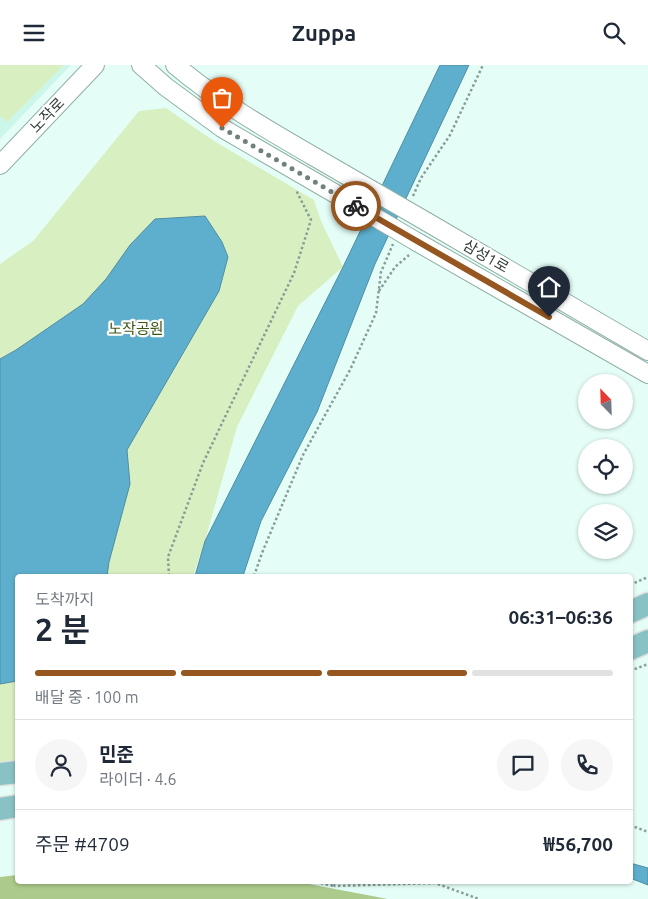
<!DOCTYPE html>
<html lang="ko">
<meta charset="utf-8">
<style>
body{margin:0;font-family:Ubuntu,"Noto Sans KR",sans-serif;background:#f6f6f7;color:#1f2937;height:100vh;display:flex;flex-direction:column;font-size:19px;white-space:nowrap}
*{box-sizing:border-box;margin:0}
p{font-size:16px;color:#747a83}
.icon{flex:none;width:28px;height:28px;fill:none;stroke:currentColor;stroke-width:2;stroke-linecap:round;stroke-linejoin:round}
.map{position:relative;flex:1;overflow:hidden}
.details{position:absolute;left:15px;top:509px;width:618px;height:310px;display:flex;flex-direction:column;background:#fff;border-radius:5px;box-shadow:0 1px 4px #0004}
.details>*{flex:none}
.needle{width:32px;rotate:337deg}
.buttons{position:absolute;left:578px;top:309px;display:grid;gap:10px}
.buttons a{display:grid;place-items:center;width:55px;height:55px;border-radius:50%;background:#fff;box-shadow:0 1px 4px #0004;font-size:25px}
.pin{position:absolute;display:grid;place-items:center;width:42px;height:42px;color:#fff;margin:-51px -21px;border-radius:50% 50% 50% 0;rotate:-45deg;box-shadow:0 0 5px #0007}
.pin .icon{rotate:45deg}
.courier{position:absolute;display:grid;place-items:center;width:50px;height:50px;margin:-25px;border:4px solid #96561f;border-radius:50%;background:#fff;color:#222;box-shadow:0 1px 6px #0007}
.head em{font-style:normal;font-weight:600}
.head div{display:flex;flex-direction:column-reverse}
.head{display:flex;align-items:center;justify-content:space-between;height:85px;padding:0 20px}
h1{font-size:32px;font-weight:600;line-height:38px}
.bar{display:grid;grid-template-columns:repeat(4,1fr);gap:8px 5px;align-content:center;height:60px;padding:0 20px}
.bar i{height:6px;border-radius:4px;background:#e0e1e3}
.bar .on{background:#96561f}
.bar p{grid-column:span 4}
.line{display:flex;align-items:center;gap:12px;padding:0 20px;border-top:1px solid #e0e1e3}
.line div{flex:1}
.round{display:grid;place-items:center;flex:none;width:52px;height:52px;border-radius:26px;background:#f6f6f7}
header{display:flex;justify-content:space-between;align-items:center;height:65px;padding:0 20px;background:#fff;font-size:22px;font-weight:600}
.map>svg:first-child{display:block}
</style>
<header><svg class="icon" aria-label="menu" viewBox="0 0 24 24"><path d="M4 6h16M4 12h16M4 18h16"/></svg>Zuppa<svg class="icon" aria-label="search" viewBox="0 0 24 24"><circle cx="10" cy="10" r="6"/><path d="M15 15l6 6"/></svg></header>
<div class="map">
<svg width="648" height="834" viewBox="0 0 648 834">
<rect width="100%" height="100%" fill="#e4fef7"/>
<path fill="#cdf6eb" d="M 0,0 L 71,0 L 0,74 Z"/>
<g fill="#d8f0c1">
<path d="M 0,0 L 64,0 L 7,57 L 0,51 Z"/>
<path d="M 166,43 L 214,76 L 314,135 L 321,156 L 343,202 L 298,241 L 237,362 L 205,476 L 193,511 L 18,511 L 17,695 L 0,699 L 0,199 L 33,176 L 139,46 Z"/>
</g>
<path fill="#acca8b" d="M 17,810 L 18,816 L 293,816 L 388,834 L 0,834 L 0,812 Z"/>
<g fill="#5dafcd" stroke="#508da1">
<path d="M 440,0 L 469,0 L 375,199 L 317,347 L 261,456 L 243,511 L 195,511 L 205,476 L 343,202 Z"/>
<path d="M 205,151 L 222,177 L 228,192 L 219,226 L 127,385 L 130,419 L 109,497 L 107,511 L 18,511 L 17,616 L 0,619 L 0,294 L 16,285 L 83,239 L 106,214 L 130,180 L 155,154 Z"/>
<path d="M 630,798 L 648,803 L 648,820 L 630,813 Z"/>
</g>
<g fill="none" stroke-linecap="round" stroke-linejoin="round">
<defs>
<g id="minor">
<path d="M 141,0 L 166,22 L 222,63 L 334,128"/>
<path d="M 175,0 C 226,43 286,75 344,109"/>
<path d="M 0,100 L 95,0"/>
<path d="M 427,157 L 648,286"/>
<path d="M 417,177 L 648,309"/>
</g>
<g id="major">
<path d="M 630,547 L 648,539"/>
<path d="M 630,584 L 648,576"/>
<path d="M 0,709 L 18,707"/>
<path d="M 0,744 L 18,741"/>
</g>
</defs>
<use href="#minor" stroke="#91afa7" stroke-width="20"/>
<use href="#major" stroke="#dee0df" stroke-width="25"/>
<g stroke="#899c97" stroke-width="2.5" stroke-dasharray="2.5 2.5" stroke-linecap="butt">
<path d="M 413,131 L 421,113 L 450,70 L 483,0"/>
<path d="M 379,226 L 395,202 L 409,190"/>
<path d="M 169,511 L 168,492 L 203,398 L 294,208 L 311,155 L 296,125"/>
<path d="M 254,511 L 262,488 L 303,390 L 350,305 L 376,248 L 381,207 L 393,179"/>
<path d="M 630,520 L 648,512"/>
<path d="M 630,606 L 648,599"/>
<path d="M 630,760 L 648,767"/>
<path d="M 311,816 L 334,821"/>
<path d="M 330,816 L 335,821 L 435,818 L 479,834"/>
</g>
<use href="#minor" stroke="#fff" stroke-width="18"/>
<use href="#major" stroke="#89c2c5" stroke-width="22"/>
<defs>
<g id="minor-bridge">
<path d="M 344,109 L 427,157"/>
<path d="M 334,128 L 417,177"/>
</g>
</defs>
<use href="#minor-bridge" stroke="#91afa7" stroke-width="20" stroke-linecap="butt"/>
<use href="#minor-bridge" stroke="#fff" stroke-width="18"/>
</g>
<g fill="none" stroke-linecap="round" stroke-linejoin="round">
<path stroke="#70817c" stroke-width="5" stroke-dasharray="0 9" d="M 222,63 L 356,141"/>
<path stroke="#96561f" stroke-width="6" d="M 356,141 L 549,252"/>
</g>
<g text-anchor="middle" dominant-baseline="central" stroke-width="4.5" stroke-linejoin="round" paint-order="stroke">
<g font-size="15" fill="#313d3a" stroke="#fff">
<text transform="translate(47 50) rotate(-46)">노작로</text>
<text transform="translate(486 191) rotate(30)">삼성1로</text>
</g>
<g font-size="15" fill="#3c5614" stroke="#fff">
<text x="136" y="263">노작공원</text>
</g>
</g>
</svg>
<div class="buttons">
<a><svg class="needle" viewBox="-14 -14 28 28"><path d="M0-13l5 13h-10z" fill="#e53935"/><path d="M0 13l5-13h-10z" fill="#747a83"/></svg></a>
<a><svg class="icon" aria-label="locate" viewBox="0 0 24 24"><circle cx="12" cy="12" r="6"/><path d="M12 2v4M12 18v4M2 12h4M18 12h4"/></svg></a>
<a><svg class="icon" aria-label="layers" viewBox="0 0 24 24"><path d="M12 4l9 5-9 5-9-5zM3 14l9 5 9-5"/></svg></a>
</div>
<div class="pin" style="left:222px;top:63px;background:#ea580c"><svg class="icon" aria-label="bag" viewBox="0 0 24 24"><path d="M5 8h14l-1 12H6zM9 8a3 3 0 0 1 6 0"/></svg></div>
<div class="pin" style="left:549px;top:252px;background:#1f2937"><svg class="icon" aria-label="home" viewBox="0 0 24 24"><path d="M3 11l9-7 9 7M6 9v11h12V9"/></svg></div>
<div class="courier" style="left:356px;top:141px"><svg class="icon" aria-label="bike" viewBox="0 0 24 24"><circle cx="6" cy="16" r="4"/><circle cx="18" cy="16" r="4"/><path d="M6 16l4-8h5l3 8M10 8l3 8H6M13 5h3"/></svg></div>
<section class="details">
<div class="head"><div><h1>2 분</h1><p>도착까지</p></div><em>06:31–06:36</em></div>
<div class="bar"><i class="on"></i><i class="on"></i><i class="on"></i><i></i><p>배달 중 · 100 m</p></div>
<div class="line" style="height:90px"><a class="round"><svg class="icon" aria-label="person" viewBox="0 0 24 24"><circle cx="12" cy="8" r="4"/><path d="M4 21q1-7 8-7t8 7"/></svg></a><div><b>민준</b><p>라이더 · 4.6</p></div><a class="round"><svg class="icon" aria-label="chat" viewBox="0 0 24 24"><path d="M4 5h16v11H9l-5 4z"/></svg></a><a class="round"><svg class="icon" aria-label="phone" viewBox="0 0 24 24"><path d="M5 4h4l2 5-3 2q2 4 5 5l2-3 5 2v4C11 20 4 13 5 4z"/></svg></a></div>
<div class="line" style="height:65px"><div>주문 #4709</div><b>₩56,700</b></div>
</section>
</div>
